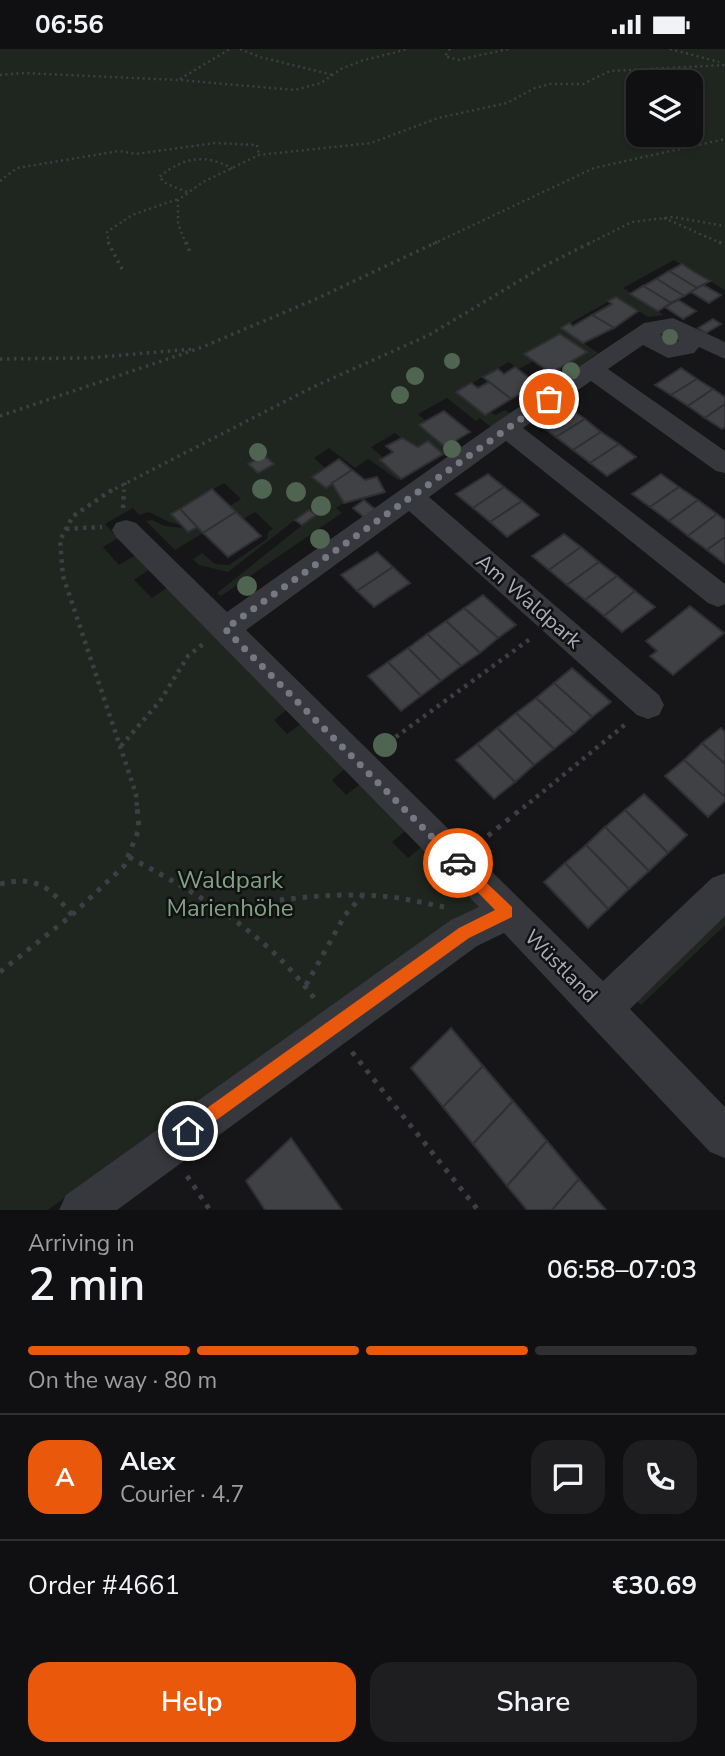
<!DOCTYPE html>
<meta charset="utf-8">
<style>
body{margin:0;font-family:"Nunito Sans",sans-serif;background:#1e1e20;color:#f1f3f6;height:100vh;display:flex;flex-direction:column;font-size:26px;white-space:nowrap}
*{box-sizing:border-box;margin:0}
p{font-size:23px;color:#9c9d9f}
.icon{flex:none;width:38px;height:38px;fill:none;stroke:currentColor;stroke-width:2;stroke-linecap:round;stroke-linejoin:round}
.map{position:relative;height:1161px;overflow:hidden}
.drawer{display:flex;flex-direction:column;background:#101012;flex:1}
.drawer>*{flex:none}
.tools{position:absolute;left:626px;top:21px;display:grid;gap:14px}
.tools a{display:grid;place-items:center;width:77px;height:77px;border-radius:14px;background:#101012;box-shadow:0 2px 5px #0004,0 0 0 2px #303032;font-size:35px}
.pin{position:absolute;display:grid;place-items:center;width:60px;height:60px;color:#fff;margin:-30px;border:4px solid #fff;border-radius:50%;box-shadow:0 2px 7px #0007}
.courier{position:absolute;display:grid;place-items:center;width:70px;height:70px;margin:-35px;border:5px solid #ea580c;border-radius:50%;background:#fff;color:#222;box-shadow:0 2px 9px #0007}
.summary em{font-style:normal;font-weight:600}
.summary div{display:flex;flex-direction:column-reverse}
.summary{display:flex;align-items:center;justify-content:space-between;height:119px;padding:0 28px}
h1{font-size:46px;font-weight:600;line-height:52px}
.bar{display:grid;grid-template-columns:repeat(4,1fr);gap:10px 7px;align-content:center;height:84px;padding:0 28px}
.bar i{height:9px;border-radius:5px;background:#303032}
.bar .selected{background:#ea580c}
.bar p{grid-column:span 4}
.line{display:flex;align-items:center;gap:18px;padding:0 28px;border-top:2px solid #303032}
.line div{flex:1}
.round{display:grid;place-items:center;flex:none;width:74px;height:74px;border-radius:21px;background:#1e1e20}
.primary-button{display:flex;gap:14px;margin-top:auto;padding:14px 28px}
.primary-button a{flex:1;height:80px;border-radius:21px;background:#ea580c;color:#fff;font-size:28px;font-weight:600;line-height:80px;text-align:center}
.primary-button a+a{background:#1e1e20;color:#f1f3f6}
.status{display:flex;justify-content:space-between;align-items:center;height:49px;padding:0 35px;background:#101012;direction:ltr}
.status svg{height:19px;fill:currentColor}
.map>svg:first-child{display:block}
</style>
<div class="status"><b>06:56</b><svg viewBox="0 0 49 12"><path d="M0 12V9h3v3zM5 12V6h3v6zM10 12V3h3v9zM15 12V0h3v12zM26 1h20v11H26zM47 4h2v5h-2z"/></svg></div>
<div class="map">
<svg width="725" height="1161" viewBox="0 0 725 1161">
<rect width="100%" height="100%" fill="#161618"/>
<g fill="#1e261f" fill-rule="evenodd">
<path d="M 0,0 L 725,0 L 725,241 L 674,211 L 623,239 L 664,266 L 648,268 L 616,248 L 562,279 L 598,304 L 577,319 L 542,295 L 525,305 L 534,312 L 518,320 L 509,313 L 457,343 L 495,366 L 505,361 L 511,365 L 492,379 L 480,369 L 476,372 L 447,349 L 418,365 L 426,372 L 419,377 L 444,398 L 455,392 L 464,399 L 449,409 L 443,405 L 430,412 L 395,384 L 371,398 L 404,427 L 398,431 L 368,410 L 355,419 L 329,399 L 314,409 L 325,419 L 313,428 L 337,438 L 344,454 L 336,459 L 342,464 L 221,547 L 217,544 L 315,466 L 308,461 L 228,523 L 199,516 L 193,510 L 202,504 L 215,515 L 229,516 L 267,490 L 268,483 L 273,480 L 255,463 L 243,470 L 230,457 L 241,450 L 224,434 L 171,465 L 181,476 L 169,473 L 149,463 L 139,466 L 133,459 L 105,475 L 118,489 L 103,498 L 119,516 L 136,506 L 150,520 L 134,531 L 152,549 L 168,538 L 289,659 L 274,671 L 287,685 L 303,673 L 348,717 L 332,731 L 346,746 L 363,733 L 409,779 L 392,793 L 408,809 L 425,795 L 485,855 L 156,1083 L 48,1161 L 0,1161 ZM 639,33 L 691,33 L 691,86 L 639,86 Z"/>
<path d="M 152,471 L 165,477 L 184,479 L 188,483 L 197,478 L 203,484 L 175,501 L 146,472 Z"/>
<path d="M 725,860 L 725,876 L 641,956 L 632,948 Z"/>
</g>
<g fill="#404145" stroke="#303034" stroke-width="2">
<path d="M 682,215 L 694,223 L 710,232 L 697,239 L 669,222 Z"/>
<path d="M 669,222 L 674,225 L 697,239 L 684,247 L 656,230 Z"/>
<path d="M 656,230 L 657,230 L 684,247 L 671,254 L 643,237 Z"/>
<path d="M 703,236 L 705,237 L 721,246 L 709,254 L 691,243 Z"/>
<path d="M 643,237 L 655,244 L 671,254 L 658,262 L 630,245 Z"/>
<path d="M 616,248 L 638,262 L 614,279 L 592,266 L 612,255 L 608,252 Z"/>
<path d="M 678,251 L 680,252 L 696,262 L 683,270 L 665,258 Z"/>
<path d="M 592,266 L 614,279 L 583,294 L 561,279 L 569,274 L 573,277 Z"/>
<path d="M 713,270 L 721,275 L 706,284 L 698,279 Z"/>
<path d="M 560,285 L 587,303 L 551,324 L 524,305 Z"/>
<path d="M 515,318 L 537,335 L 511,350 L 483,328 L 498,320 L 504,325 Z"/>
<path d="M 681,319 L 697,330 L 671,346 L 655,336 Z"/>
<path d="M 697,330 L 713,340 L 688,357 L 671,346 Z"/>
<path d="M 489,333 L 511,350 L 485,366 L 456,343 L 471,334 L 478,339 Z"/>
<path d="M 713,340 L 725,348 L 725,355 L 705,369 L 688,357 Z"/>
<path d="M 725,355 L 725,378 L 722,380 L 705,369 Z"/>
<path d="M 568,358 L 585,370 L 556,388 L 540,376 Z"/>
<path d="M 444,362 L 470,383 L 445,398 L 419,376 Z"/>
<path d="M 585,370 L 601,383 L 573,401 L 556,388 Z"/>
<path d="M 601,383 L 619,395 L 590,414 L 573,401 Z"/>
<path d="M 402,389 L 418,398 L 428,392 L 443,405 L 401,430 L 380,411 L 393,403 L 386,397 Z"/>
<path d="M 619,395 L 636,408 L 607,427 L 590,414 Z"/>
<path d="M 264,406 L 274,415 L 258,424 L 248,415 Z"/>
<path d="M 339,410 L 352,421 L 326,439 L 312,428 Z"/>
<path d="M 352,421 L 365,431 L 377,428 L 385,443 L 344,454 L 332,434 Z"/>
<path d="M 488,425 L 504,438 L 473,459 L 456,445 Z"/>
<path d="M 661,425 L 679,438 L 650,458 L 632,445 Z"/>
<path d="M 504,438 L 522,452 L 490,473 L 473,459 Z"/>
<path d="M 679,438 L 698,451 L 669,472 L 650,458 Z"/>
<path d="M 212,440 L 236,463 L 203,484 L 180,460 Z"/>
<path d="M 364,451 L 376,461 L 365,469 L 353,459 Z"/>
<path d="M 698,451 L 717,465 L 688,487 L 669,472 Z"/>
<path d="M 522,452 L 539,466 L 507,488 L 490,473 Z"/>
<path d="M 180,460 L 197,478 L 188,483 L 171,465 Z"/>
<path d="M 309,461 L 316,466 L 302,476 L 295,471 Z"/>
<path d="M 236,463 L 261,487 L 228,508 L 203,484 Z"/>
<path d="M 717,465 L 725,471 L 725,488 L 707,501 L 688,487 Z"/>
<path d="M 564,485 L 581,498 L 549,521 L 532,507 Z"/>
<path d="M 725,488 L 725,515 L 707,501 Z"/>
<path d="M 581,498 L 599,513 L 567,536 L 549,521 Z"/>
<path d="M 377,503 L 393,518 L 357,542 L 341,526 Z"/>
<path d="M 599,513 L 617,527 L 585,551 L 567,536 Z"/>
<path d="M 393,518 L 410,534 L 374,558 L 357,542 Z"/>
<path d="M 617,527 L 635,542 L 604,567 L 585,551 Z"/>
<path d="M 635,542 L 655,558 L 622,583 L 604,567 Z"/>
<path d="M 483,546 L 516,576 L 498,589 L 464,559 Z"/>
<path d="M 690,557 L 724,584 L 673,626 L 650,607 L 657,602 L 646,592 Z"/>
<path d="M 464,559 L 498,589 L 480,604 L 446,572 Z"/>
<path d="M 446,572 L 480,604 L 461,617 L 427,585 Z"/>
<path d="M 427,585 L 461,617 L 441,632 L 408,599 Z"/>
<path d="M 408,599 L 441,632 L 421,647 L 388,613 Z"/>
<path d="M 388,613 L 421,647 L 401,662 L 368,627 Z"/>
<path d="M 572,619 L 611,653 L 592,668 L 554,634 Z"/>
<path d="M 554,634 L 592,668 L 574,684 L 536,649 Z"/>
<path d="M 536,649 L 574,684 L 554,700 L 516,664 Z"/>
<path d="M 516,664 L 554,700 L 534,716 L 497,679 Z"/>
<path d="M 497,679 L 534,716 L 515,733 L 477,695 Z"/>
<path d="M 721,679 L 725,683 L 725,715 L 702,694 Z"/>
<path d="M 702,694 L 725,715 L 725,748 L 684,711 Z"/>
<path d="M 477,695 L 515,733 L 494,750 L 456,711 Z"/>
<path d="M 684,711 L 725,748 L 725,752 L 708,768 L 665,727 Z"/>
<path d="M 644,745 L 687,786 L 668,804 L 625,761 Z"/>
<path d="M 625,761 L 668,804 L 649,822 L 605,778 Z"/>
<path d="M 605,778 L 649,822 L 629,840 L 586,796 Z"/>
<path d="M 586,796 L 629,840 L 608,860 L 565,814 Z"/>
<path d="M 565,814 L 608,860 L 588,879 L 544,833 Z"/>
<path d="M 451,979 L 483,1017 L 443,1058 L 411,1019 Z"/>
<path d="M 483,1017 L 513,1052 L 473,1095 L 443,1058 Z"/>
<path d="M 513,1052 L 547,1092 L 507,1137 L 473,1095 Z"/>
<path d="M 291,1089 L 342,1161 L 265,1161 L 246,1132 Z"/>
<path d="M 547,1092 L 579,1130 L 552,1161 L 527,1161 L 507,1137 Z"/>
<path d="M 579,1130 L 606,1161 L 552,1161 Z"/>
</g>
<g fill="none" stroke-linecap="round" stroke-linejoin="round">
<g stroke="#3d3f44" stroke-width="2.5" stroke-dasharray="2 3.5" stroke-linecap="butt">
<path d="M 240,0 L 260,8 L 333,26"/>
<path d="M 450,0 L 445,7 L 458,11 L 508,0"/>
<path d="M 670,0 L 719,13"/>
<path d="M 0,26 L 21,24 L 179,31 L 295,41 L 321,34 L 341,20 L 361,12 L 408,0"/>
<path d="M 180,30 L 230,0"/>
<path d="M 0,132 L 17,119 L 119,102 L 136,105 L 215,94 L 257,96 L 259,106"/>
<path d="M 187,143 L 167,135 L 159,128 C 184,108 205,104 233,120"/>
<path d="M 664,169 L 723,195"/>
<path d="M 109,195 L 107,183 L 132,166 L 178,150"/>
<path d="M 186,195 L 178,175 L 178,151 L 203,133 L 259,106 L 371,94 L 438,69 L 507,54 L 535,39 L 550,35 L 583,35 L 610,22 L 725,16"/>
<path d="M 433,195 L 594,119 L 725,90"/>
<path d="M 588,195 L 632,173 L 673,168 L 725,177"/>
</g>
<g stroke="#3d3f44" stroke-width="3.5" stroke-dasharray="2.5 4.5" stroke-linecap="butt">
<path d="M 108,193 L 123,222"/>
<path d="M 186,193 L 191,206"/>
<path d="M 719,193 L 725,196"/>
<path d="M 0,310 L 88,309 L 193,300"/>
<path d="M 0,367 L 200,299 L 316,250 L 437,193"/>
<path d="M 109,443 L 313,338 L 429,286 L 544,217 L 592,193"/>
<path d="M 124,443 L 125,433"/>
</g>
<g stroke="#3d3f44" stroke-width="4.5" stroke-dasharray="3.5 5" stroke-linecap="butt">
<path d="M 112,441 L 73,467 L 60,491 L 63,527 L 136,745 L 137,759"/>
<path d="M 123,459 L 124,441"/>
<path d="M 66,480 L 102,478"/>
<path d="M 121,697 L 160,652 L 188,607 L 203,595"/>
<path d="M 382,698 L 530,590"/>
<path d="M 523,759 L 627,674"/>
</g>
<g stroke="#3d3f44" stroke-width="5" stroke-dasharray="4.5 7" stroke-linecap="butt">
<path d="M 479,794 L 525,757"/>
<path d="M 129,808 C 203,848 266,883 317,953"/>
<path d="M 0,835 C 36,826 50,838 72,866"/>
<path d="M 223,860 C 275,851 327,843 380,847 C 401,848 423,854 444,858"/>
<path d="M 0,923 L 72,866 L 124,817 L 139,780 L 137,757"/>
<path d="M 306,936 L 345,866 L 362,847"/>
<path d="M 352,1003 L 478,1161"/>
<path d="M 187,1127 L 210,1161"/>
</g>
<path fill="#37383d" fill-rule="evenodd" d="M 673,269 L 725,293 L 725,310 L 699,298 L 694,304 L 668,309 L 643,296 L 608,320 L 725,402 L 725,424 L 716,422 L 591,332 L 523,379 L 725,535 L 725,555 L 718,558 L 708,554 L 506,392 L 429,448 L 659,646 L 664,656 L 659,666 L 648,670 L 637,666 L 409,462 L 246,581 L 603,932 L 712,829 L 725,824 L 725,867 L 630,960 L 725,1058 L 725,1109 L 710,1103 L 504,884 L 477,897 L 117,1161 L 59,1161 L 66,1146 L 451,871 L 479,858 L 116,488 L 112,481 L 116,474 L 126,471 L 136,474 L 227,563 L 497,373 L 644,274 ZM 670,284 L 676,287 L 679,292 L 671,293 L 660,285 Z"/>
</g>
<g fill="#506452">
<circle cx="670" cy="288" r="8"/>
<circle cx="452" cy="312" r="8"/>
<circle cx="571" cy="322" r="9"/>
<circle cx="415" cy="327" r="9"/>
<circle cx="400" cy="346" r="9"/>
<circle cx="452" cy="400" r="9"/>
<circle cx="258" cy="403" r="9"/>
<circle cx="262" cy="440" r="10"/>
<circle cx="296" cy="443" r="10"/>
<circle cx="321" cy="457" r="10"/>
<circle cx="320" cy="490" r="10"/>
<circle cx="247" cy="537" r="10"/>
<circle cx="385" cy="696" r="12"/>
</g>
<path fill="#ea580c" d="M 458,807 L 512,858 L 512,868 L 469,889 L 193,1088 L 188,1090 L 182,1088 L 180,1082 L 182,1077 L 459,879 L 495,861 L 453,818 L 453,809 Z"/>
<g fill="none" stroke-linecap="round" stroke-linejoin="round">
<path stroke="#757880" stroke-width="7" stroke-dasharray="0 12.6" d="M 458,814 L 225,580 L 549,350"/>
</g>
<g text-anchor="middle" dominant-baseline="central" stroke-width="5" stroke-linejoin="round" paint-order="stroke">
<g font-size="21" fill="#a8adb8" stroke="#111113">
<text transform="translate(529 552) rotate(41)">Am Waldpark</text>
<text transform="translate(561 917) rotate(45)">Wüstland</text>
</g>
<g font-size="24" fill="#7fa381" stroke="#111113">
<text x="230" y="831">Waldpark<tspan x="230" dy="28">Marienhöhe</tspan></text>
</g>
</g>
</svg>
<div class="tools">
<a><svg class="icon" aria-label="layers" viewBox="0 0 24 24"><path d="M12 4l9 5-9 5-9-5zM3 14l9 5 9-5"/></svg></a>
</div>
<div class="pin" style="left:549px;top:350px;background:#ea580c"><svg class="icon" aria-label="bag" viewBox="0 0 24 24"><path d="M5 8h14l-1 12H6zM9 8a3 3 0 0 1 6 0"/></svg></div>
<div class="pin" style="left:188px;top:1082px;background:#1f2937"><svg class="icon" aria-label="home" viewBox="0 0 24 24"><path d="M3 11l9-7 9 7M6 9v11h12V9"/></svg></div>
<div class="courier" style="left:458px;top:814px"><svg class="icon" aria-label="car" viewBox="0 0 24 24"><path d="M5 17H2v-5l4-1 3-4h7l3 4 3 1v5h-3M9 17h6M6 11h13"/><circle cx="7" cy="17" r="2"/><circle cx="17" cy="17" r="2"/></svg></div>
</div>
<section class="drawer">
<div class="summary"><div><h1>2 min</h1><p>Arriving in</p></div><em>06:58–07:03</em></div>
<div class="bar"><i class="selected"></i><i class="selected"></i><i class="selected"></i><i></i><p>On the way · 80 m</p></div>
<div class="line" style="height:126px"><b class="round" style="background:#ea580c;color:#fff">A</b><div><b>Alex</b><p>Courier · 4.7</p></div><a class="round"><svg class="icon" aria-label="chat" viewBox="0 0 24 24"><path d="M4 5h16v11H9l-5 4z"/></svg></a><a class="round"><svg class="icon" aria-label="phone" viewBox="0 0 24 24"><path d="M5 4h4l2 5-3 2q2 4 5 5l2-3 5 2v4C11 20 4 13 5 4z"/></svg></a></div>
<div class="line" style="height:91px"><div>Order #4661</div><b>€30.69</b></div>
<div class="primary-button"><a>Help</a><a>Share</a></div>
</section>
